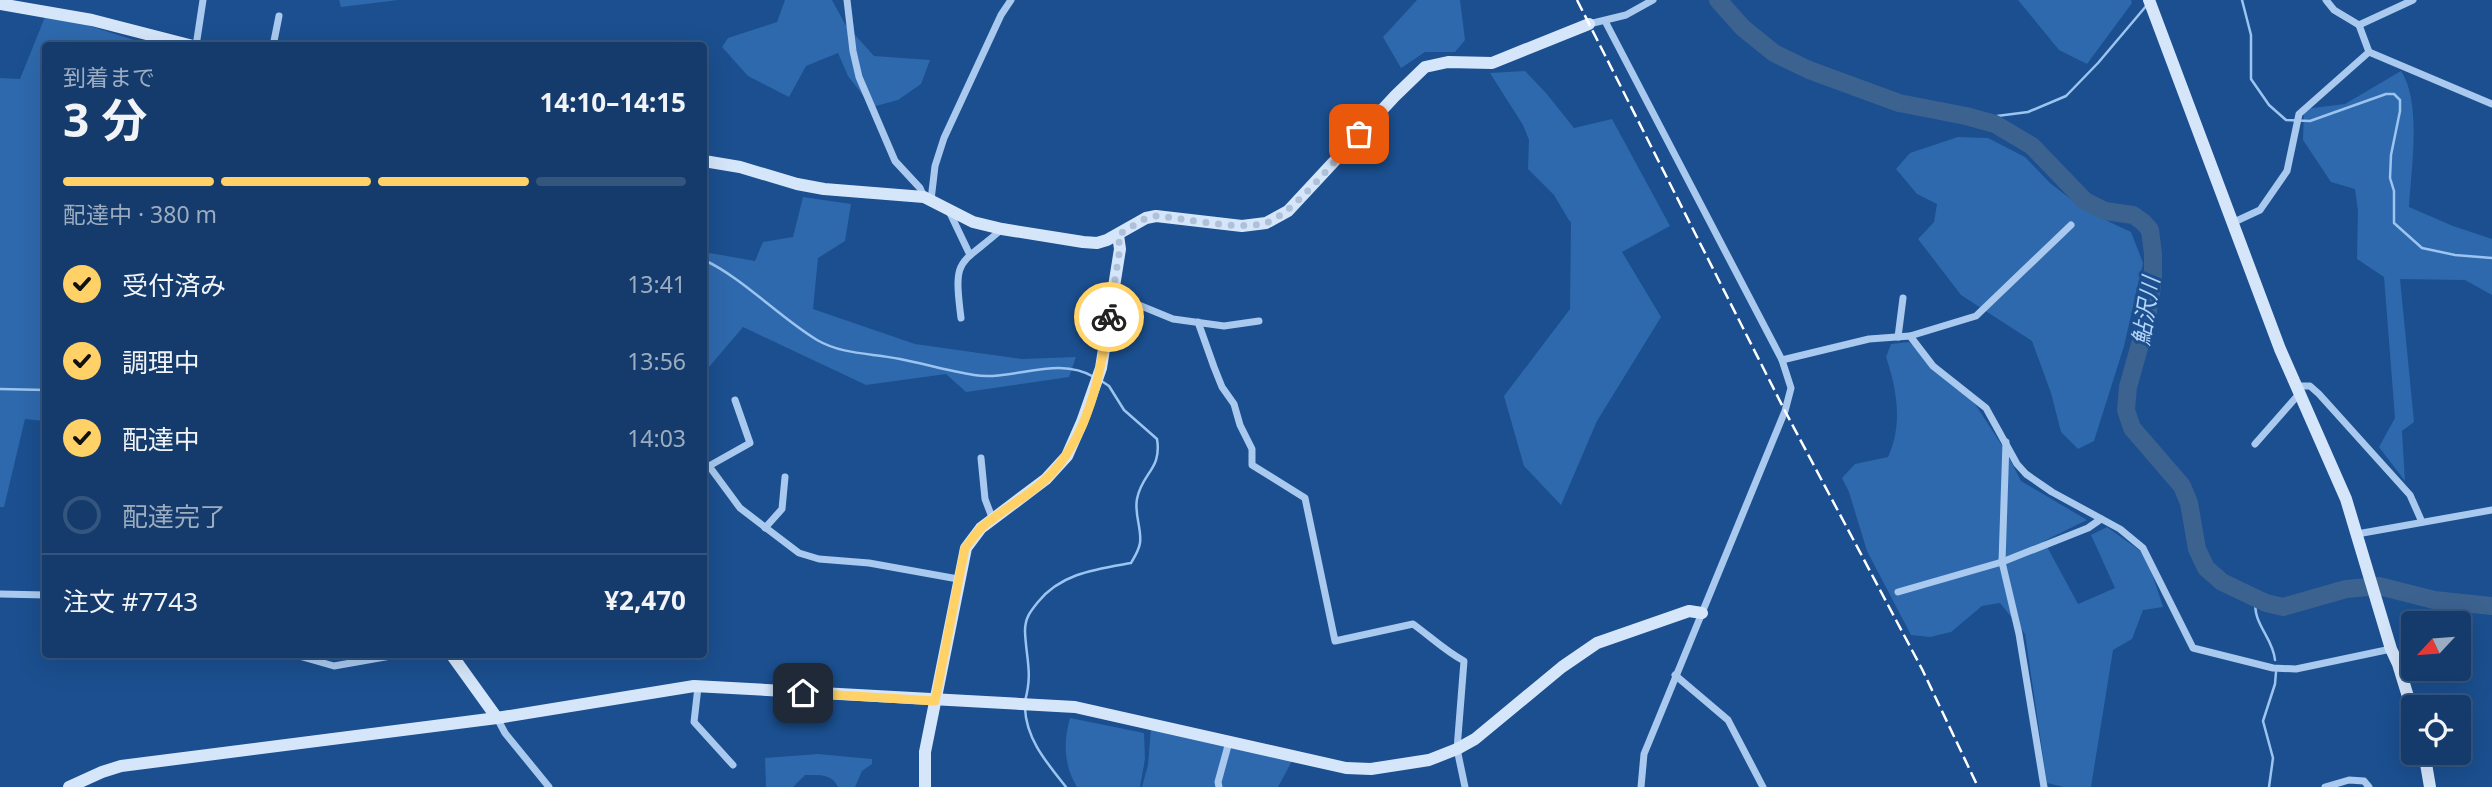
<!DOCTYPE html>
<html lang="ja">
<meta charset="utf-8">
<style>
body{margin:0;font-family:"Noto Sans","Noto Sans JP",sans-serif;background:#214673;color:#f1f3f6;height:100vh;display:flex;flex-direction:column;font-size:26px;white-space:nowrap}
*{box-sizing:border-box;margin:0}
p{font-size:23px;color:#9dadc1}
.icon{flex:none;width:38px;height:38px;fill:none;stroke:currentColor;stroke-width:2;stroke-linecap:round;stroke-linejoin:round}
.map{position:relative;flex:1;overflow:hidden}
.panel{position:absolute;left:42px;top:42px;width:665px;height:616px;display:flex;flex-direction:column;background:#143b6b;border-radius:7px;box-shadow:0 7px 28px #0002,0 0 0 2px #33557e}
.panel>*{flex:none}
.needle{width:46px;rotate:244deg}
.fabs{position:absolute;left:2401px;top:611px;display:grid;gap:14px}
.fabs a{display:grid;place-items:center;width:70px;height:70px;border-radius:7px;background:#143b6b;box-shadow:0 7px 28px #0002,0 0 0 2px #33557e;font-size:35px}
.pin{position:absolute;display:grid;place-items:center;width:60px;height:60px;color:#fff;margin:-30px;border-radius:14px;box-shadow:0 4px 10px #0006}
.courier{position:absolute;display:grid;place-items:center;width:70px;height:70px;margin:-35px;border:5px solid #ffd166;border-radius:50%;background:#fff;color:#222;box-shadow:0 2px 9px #0007}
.head em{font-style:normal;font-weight:700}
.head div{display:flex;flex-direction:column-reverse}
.head{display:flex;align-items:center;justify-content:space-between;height:119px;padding:0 21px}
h1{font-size:46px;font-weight:700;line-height:52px}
.bar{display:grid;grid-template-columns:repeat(4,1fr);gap:10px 7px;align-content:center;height:84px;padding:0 21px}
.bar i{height:9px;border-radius:5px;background:#33557e}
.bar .selected{background:#ffd166}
.bar p{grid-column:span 4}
.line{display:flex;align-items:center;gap:18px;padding:0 21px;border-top:2px solid #33557e}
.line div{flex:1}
ol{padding:0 21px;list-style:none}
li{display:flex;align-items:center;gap:21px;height:77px}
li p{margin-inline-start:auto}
li .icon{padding:7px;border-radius:50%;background:#ffd166;color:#111;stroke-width:4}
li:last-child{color:#9dadc1}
li i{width:38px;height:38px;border:4px solid #33557e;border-radius:50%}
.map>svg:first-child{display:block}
</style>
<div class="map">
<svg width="2492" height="787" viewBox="0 0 2492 787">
<rect width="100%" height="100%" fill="#1b4f8f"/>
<g fill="#2e69ad">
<path d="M 339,0 L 398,0 L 341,7 Z"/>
<path d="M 785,0 L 832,0 L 845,24 L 874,56 L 930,60 L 921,84 L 898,100 L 872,107 L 848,76 L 838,53 L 806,66 L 789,97 L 748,76 L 722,47 L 728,38 L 777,22 Z"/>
<path d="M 1417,0 L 1460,0 L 1465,40 L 1455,52 L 1425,52 L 1401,68 L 1383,37 Z"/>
<path d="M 2018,0 L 2131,0 L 2132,3 L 2087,64 L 2059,50 Z"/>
<path d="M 47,12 L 149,45 L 46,46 L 45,421 L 25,419 L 4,507 L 0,507 L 0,78 L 20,79 Z"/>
<path d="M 1525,71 L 1546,93 L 1574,128 L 1612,119 L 1670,226 L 1622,252 L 1661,317 L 1597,421 L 1561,505 L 1524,466 L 1504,396 L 1570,309 L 1571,221 L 1570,222 L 1554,195 L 1528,169 L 1529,140 L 1523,125 L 1490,73 Z"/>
<path d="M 2401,71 C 2422,102 2411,170 2409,207 L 2453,226 L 2492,239 L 2492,295 L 2465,280 L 2400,279 L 2414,422 L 2402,431 L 2405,481 L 2379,447 L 2395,418 L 2384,277 L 2357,259 L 2358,211 L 2355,189 L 2331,182 L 2303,140 L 2304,109 L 2345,104 Z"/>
<path d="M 1958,137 L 1988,138 L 2025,157 L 2050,183 L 2086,211 L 2131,232 L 2143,263 L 2124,346 L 2094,441 L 2078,449 L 2061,432 L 2051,393 L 2032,341 L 1961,295 L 1918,239 L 1934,222 L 1937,204 L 1917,194 L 1896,169 L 1910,153 Z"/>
<path d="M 803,197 L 851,204 L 845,241 L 818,258 L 813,309 L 915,344 L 1022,359 L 1076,357 L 1069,377 L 966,392 L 946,374 L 866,385 L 743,327 L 709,367 L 704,368 L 704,252 L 755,261 L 763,242 L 793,237 Z"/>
<path d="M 1909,342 L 1945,372 L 1975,404 L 2005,450 L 2021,481 L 2087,520 L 2044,541 L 2078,604 L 2115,588 L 2091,535 L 2107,527 L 2146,555 L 2163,607 L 2143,610 L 2132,639 L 2113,650 L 2091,787 L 2064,787 L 2047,783 L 2025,634 L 2000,603 L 1982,606 L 1951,632 L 1930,637 L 1911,635 L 1867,551 L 1849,492 L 1842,478 L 1855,464 L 1888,457 C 1903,424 1897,390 1886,357 L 1891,344 Z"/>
<path d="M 1070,718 L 1144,733 L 1145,759 L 1140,787 L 1077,787 C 1064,766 1063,742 1070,718 Z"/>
<path d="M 1151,728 L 1292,761 L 1278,787 L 1142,787 L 1148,765 Z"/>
<path d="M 818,754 L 872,759 L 872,764 L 862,771 L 855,787 L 838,787 C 832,773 818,775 805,775 L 793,787 L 766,787 L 765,758 Z"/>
</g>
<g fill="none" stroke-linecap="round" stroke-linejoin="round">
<g stroke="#9cc4f0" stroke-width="2.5">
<path d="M 2242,0 L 2251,35 L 2251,79 L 2269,105 L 2286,120 L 2310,121 L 2386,94 L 2394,94 L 2400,100 L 2400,111 L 2391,155 L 2390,178 L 2394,191 L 2394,223 L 2422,248 L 2455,255 L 2492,258"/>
<path d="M 1987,122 L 1997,116 L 2028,112 L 2066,96 L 2098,63 L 2147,5"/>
<path d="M 704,260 C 743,278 780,318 817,340 C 843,355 872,353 900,359 C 925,364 949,371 974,375 C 1014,381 1057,355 1094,377"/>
<path d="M 0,389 L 46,390"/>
<path d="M 2256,598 C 2251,623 2273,637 2275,660"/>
<path d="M 1025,701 C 1033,672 1026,659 1025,631 C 1025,618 1030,612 1038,602 C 1061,573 1097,569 1131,563 C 1134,558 1139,550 1140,543 C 1142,529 1134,514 1137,499 C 1142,472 1162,470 1157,439 L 1124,410 L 1109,386 L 1100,380"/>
<path d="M 1025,708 C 1026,739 1047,763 1066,787"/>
<path d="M 2269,787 L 2273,758 L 2263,721 L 2275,684 L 2276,672"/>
</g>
<path stroke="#3c6290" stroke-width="18" d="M 1718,0 L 1743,28 L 1774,53 L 1809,70 L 1899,103 L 1966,116 L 1995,124 L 2032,146 L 2085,201 L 2105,211 L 2133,215 L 2143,222 L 2150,230 L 2153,254 L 2153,281 L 2146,323 L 2128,387 L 2126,410 L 2132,428 L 2182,486 L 2189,503 L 2197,549 L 2206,568 L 2222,582 L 2266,603 L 2283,607 L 2346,589 L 2379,586 L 2434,600 L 2492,606"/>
<g stroke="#a9c9ee" stroke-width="7">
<path d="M 847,0 L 853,51 L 859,77 L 895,161 L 920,188 L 924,197"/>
<path d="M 2326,0 L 2334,10 L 2359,25 L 2369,52 L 2492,104"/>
<path d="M 1605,21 L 1782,360 L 1791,388 L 1785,411 L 1644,754 L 1641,787"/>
<path d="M 1589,24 L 1626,15 L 1653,0"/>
<path d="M 2359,25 L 2413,0"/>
<path d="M 196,46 L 203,0"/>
<path d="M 273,46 L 279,16"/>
<path d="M 931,200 L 935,166 L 944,138 L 1001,15 L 1011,0"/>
<path d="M 949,211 L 970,255"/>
<path d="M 2232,223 L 2260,210 L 2287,171 L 2299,114 L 2369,52"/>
<path d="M 1112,294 L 1173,319 L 1224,326 L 1259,321"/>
<path d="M 961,318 C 953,255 959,267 1002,229"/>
<path d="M 1198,322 L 1214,367 L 1222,387 L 1234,404 L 1240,425 L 1252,449 L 1252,465 L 1305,498 L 1335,641 L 1413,624 C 1431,637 1445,651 1464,661 L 1457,749 L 1465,787"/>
<path d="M 1910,336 L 1976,316 L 2071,225"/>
<path d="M 1898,337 L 1903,298"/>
<path d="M 1782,360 L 1869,339 L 1910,336 L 1933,366 L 1986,408 L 2017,464 L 2026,474 L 2052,492 L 2120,529 L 2143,548 L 2193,648 L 2273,668 L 2296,669 L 2391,649"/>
<path d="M 2296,386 L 2310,386 L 2319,394 L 2410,495 L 2422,522"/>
<path d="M 2006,442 L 2002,562 L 2019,634 L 2044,787"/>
<path d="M 2255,444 L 2299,394"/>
<path d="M 981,458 L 985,499 L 993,520"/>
<path d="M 704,465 L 709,466 L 740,508 L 799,553 L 819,559 L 869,563 L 958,579"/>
<path d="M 709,466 L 750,443 L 735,400"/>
<path d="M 765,528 L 782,509 L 785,477"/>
<path d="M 2357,534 L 2492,510"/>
<path d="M 1898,592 L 2002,562 L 2088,528 L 2101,519"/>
<path d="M 0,594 L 46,595"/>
<path d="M 292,654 L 334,666 L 402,654"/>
<path d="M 1675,675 L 1728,720 L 1763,787"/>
<path d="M 698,687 L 694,722 L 733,765"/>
<path d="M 497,718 L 505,733 L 549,787"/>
<path d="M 1219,787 L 1218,782 L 1229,742"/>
<path d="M 2325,787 L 2349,780 L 2364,781 L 2369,787"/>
</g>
<g stroke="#d6e6fa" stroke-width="12">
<path d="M 2149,0 L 2280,349 L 2346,499 L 2391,649 L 2398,664 L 2413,713"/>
<path d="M 0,4 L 92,20 L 193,46"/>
<path d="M 704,161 L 740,167 L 797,184 L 824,189 L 924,197 L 973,222 L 1002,229 L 1083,242 L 1097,243 L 1107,240 L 1146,218 L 1156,216 L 1242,226 L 1266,223 L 1288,211 L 1395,96 L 1425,67 L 1448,62 L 1492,63 L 1589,24"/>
<path d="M 451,654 L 497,718"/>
<path d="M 2424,752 L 2430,787"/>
<path d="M 69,787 L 102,772 L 121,766 L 497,718 L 694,686 L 1075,707 L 1346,768 L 1371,769 L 1429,760 L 1457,749 L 1475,739 L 1562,667 L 1597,643 L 1689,611 L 1702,613"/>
<path d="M 925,787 L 925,752 L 966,548 L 981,528 L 1046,479 L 1067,456 L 1082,422 L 1101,368 L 1120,249 L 1118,235"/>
</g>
<path stroke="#fff" stroke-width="2.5" stroke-dasharray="12 5" stroke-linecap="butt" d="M 1577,0 L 1785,411 L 1922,669 L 1978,787"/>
</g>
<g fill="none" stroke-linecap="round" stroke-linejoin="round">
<path stroke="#afc1d8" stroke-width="7" stroke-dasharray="0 12.6" d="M 1109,317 L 1120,248 L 1118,235 L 1146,218 L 1156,216 C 1187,218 1236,231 1265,223 C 1292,216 1338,156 1359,134"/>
<path stroke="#ffd166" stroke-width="9" d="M 803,693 L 935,701 L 965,548 C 971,541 976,533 982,527 C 1002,510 1027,497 1046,479 C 1089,438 1101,372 1109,317"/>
</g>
<g text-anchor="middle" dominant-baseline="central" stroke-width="6" stroke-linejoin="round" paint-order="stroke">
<g font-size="23" font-style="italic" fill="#b5d3f5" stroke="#1b4f8f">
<text transform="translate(2145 311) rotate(-81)">鮎沢川</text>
</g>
</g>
</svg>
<div class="fabs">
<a><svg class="needle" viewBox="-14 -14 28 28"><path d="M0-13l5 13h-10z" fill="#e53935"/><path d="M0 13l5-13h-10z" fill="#9dadc1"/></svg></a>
<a><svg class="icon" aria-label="locate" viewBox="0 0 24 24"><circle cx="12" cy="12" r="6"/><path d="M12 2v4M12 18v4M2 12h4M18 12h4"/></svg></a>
</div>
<div class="pin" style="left:1359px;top:134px;background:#ea580c"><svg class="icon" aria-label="bag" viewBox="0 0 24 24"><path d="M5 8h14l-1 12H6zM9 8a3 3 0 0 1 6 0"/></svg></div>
<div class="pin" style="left:803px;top:693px;background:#1f2937"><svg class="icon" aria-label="home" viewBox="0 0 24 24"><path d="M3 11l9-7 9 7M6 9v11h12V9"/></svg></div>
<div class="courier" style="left:1109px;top:317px"><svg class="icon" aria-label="bike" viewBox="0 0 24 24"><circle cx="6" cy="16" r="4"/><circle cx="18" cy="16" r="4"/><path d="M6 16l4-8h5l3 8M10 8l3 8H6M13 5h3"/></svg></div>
<section class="panel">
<div class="head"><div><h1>3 分</h1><p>到着まで</p></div><em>14:10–14:15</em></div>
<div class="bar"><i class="selected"></i><i class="selected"></i><i class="selected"></i><i></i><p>配達中 · 380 m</p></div>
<ol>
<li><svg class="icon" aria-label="check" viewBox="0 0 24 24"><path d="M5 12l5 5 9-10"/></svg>受付済み<p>13:41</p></li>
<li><svg class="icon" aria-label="check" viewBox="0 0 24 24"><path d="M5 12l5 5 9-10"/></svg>調理中<p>13:56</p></li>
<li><svg class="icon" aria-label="check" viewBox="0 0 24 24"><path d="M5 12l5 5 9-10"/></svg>配達中<p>14:03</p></li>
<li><i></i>配達完了</li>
</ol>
<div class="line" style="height:91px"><div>注文 #7743</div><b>¥2,470</b></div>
</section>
</div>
